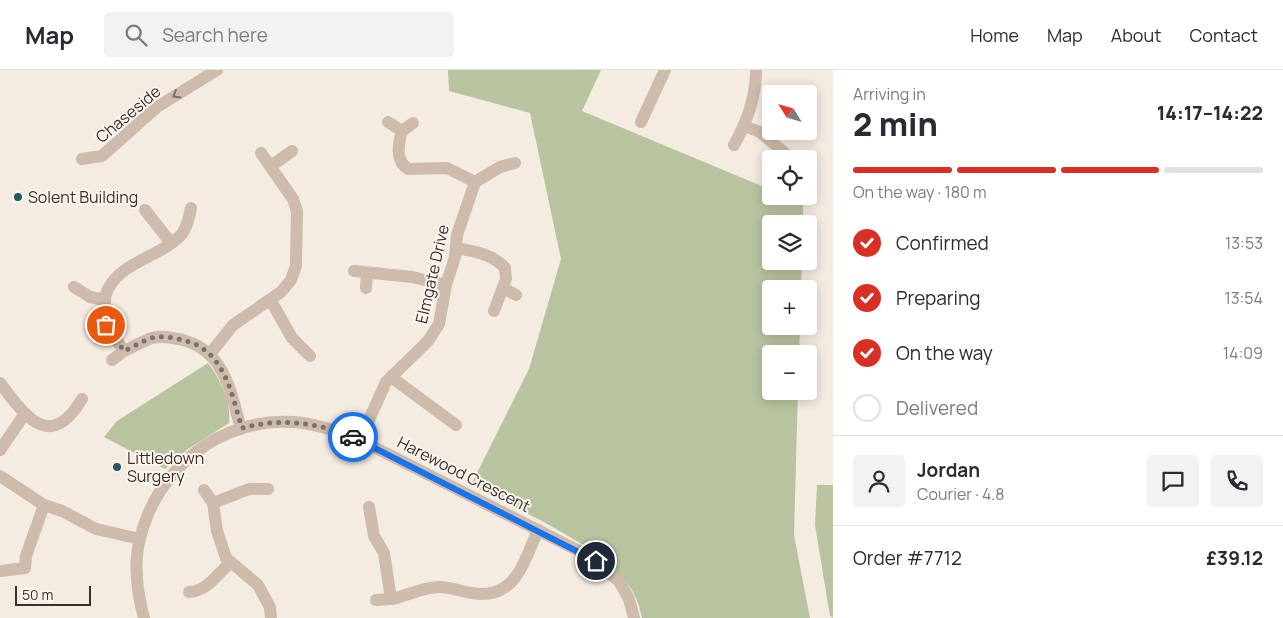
<!DOCTYPE html>
<meta charset="utf-8">
<style>
body{margin:0;font-family:Manrope,sans-serif;background:#f2f2f3;color:#2b2b33;height:100vh;display:flex;flex-direction:column;font-size:19px;white-space:nowrap}
*{box-sizing:border-box;margin:0}
p{font-size:16px;color:#7c7c81}
.icon{flex:none;width:28px;height:28px;fill:none;stroke:currentColor;stroke-width:2;stroke-linecap:round;stroke-linejoin:round}
.map{position:relative;flex:1;overflow:hidden}
.drawer{display:flex;flex-direction:column;background:#fff;width:450px}
.drawer>*{flex:none}
.needle{width:32px;rotate:307deg}
.buttons{position:absolute;left:762px;top:15px;display:grid;gap:10px}
.buttons a{display:grid;place-items:center;width:55px;height:55px;border-radius:5px;background:#fff;box-shadow:0 2px 12px #0003;font-size:25px}
.scale{position:absolute;left:15px;bottom:12px;width:76px;box-sizing:border-box;padding-left:5px;border:2px solid #3b302b;border-top:0;font-size:14px;line-height:18px;white-space:nowrap;color:#3b302b;-webkit-text-stroke:4px #fbf5ee;paint-order:stroke}
.pin{position:absolute;display:grid;place-items:center;width:42px;height:42px;color:#fff;margin:-21px;border:2px solid #fff;border-radius:50%;box-shadow:0 1px 5px #0007}
.courier{position:absolute;display:grid;place-items:center;width:50px;height:50px;margin:-25px;border:4px solid #1a73e8;border-radius:50%;background:#fff;color:#222;box-shadow:0 1px 6px #0007}
.overview em{font-style:normal;font-weight:800}
.overview div{display:flex;flex-direction:column-reverse}
.overview{display:flex;align-items:center;justify-content:space-between;height:85px;padding:0 20px}
h1{font-size:32px;font-weight:800;line-height:38px}
.bar{display:grid;grid-template-columns:repeat(4,1fr);gap:8px 5px;align-content:center;height:60px;padding:0 20px}
.bar i{height:6px;border-radius:4px;background:#e1e1e2}
.bar .active{background:#d93025}
.bar p{grid-column:span 4}
.line{display:flex;align-items:center;gap:12px;padding:0 20px;border-top:1px solid #e1e1e2}
.line div{flex:1}
.round{display:grid;place-items:center;flex:none;width:52px;height:52px;border-radius:5px;background:#f2f2f3}
ol{padding:0 20px;list-style:none}
li{display:flex;align-items:center;gap:15px;height:55px}
li p{margin-inline-start:auto}
li .icon{padding:5px;border-radius:50%;background:#d93025;color:#fff;stroke-width:4}
li:last-child{color:#7c7c81}
li i{width:28px;height:28px;border:2px solid #e1e1e2;border-radius:50%}
header{display:flex;align-items:center;gap:30px;box-sizing:border-box;height:70px;padding:0 25px;background:#fff;border-bottom:1px solid #e1e1e2}
header strong{font-size:24px}
nav{display:flex;gap:28px;margin-inline-start:auto;font-size:18px}
.search{width:350px;height:45px;background:#f2f2f3;display:flex;align-items:center;gap:12px;box-sizing:border-box;padding:0 18px;border-radius:5px;color:#7c7c81;font-size:19px}
main{display:flex;flex:1;min-height:0}
.map>svg:first-child{display:block}
</style>
<header>
<strong>Map</strong>
<div class="search"><svg class="icon" aria-label="search" viewBox="0 0 24 24"><circle cx="10" cy="10" r="6"/><path d="M15 15l6 6"/></svg>Search here</div>
<nav><a>Home</a><a>Map</a><a>About</a><a>Contact</a></nav>
</header>
<main>
<div class="map">
<svg width="833" height="548" viewBox="0 0 833 548">
<rect width="100%" height="100%" fill="#f4ebe1"/>
<g fill="#b8c4a0">
<path d="M 448,0 L 601,0 L 582,41 L 771,120 L 771,126 L 786,126 L 803,134 L 803,154 L 771,154 L 771,191 L 802,191 L 801,219 L 771,219 L 771,256 L 800,256 L 799,284 L 771,284 L 771,321 L 798,321 L 794,465 L 810,548 L 642,548 C 639,532 633,519 622,507 C 591,471 514,438 471,415 L 529,299 L 561,189 L 530,43 L 449,21 Z"/>
<path d="M 208,293 C 220,308 232,334 229,353 L 188,379 L 165,399 L 104,367 L 117,351 Z"/>
<path d="M 817,415 L 833,415 L 833,548 L 830,546 L 815,455 Z"/>
</g>
<g fill="none" stroke-linecap="round" stroke-linejoin="round">
<g stroke="#cdbbac" stroke-width="12">
<path d="M 388,52 L 402,61 C 398,74 395,91 408,99 L 447,98 L 475,112"/>
<path d="M 641,52 L 665,0"/>
<path d="M 744,56 L 760,62 L 786,84"/>
<path d="M 402,61 L 413,53"/>
<path d="M 734,75 C 747,52 756,26 756,0"/>
<path d="M 82,89 L 102,86 L 157,37 L 217,0"/>
<path d="M 271,96 L 292,81"/>
<path d="M 191,138 C 189,147 187,159 180,166 C 164,182 143,187 125,200 C 92,224 104,254 124,281 C 133,277 143,271 152,268 C 163,265 173,268 183,270 C 225,281 231,323 241,359"/>
<path d="M 145,140 L 171,173"/>
<path d="M 456,178 C 473,181 493,184 505,198 L 506,209 L 494,241"/>
<path d="M 354,201 L 412,207 L 446,215"/>
<path d="M 74,217 L 90,227 L 105,230"/>
<path d="M 366,218 L 367,203"/>
<path d="M 503,218 L 516,225"/>
<path d="M 271,231 L 292,268 L 310,286"/>
<path d="M 210,284 L 233,255 L 281,222 L 291,210 L 296,196 L 297,141 L 293,129 L 261,83"/>
<path d="M 112,290 L 124,281"/>
<path d="M 391,307 L 456,355"/>
<path d="M 0,313 C 26,347 50,382 82,329"/>
<path d="M 360,370 L 386,312 L 428,271 L 439,254 L 446,215 L 455,187 L 457,165 L 475,112 L 500,97 L 515,93"/>
<path d="M 0,380 L 24,345"/>
<path d="M 0,406 L 44,435 L 62,441 L 96,459 L 140,469"/>
<path d="M 268,419 L 249,419 L 213,433 L 217,461 L 226,488 L 258,515 L 270,537 L 271,548"/>
<path d="M 204,420 L 213,433"/>
<path d="M 369,437 L 374,466 L 384,483 L 391,529 C 407,526 423,517 439,517 C 453,517 467,524 481,524 C 518,525 526,486 538,460"/>
<path d="M 0,501 L 25,498 L 26,486 L 44,435"/>
<path d="M 189,522 C 209,520 216,505 230,493"/>
<path d="M 376,530 L 391,529"/>
<path d="M 144,548 C 137,522 133,495 140,469 C 156,399 221,347 294,352 C 317,354 338,361 360,370 L 585,484 L 619,511 L 629,529 L 634,548"/>
</g>
</g>
<defs><path id="oneway-chevron" d="M-2-3.5L2.5 0L-2 3.5" fill="none" stroke-width="1.6" stroke-linecap="round" stroke-linejoin="round" transform="scale(1.25)"/></defs>
<use stroke="#7d6f65" href="#oneway-chevron" transform="translate(176 25) rotate(149)"/>
<g fill="none" stroke-linecap="round" stroke-linejoin="round">
<path stroke="#7c716b" stroke-width="5" stroke-dasharray="0 9" d="M 106,255 L 124,281 C 133,277 142,271 152,268 C 163,265 173,268 183,270 C 225,280 231,323 242,358 C 280,348 316,352 353,367"/>
<path stroke="#1a73e8" stroke-width="6" d="M 353,367 L 596,491"/>
</g>
<g fill="#1f5a5e" stroke="#fbf5ee" stroke-width="2">
<circle cx="18" cy="127" r="5"/>
<circle cx="117" cy="397" r="5"/>
</g>
<g text-anchor="middle" dominant-baseline="central" stroke-width="4" stroke-linejoin="round" paint-order="stroke">
<g font-size="16" fill="#3b302b" stroke="#fbf5ee">
<text transform="translate(128 44) rotate(-40)">Chaseside</text>
<text transform="translate(432 204) rotate(-77)">Elmgate Drive</text>
<text transform="translate(464 404) rotate(27)">Harewood Crescent</text>
</g>
<g font-size="16" fill="#3b302b" stroke="#fbf5ee" text-anchor="start">
<text x="28" y="127">Solent Building</text>
<text x="127" y="388">Littledown<tspan x="127" dy="18">Surgery</tspan></text>
</g>
</g>
</svg>
<div class="buttons">
<a><svg class="needle" viewBox="-14 -14 28 28"><path d="M0-13l5 13h-10z" fill="#e53935"/><path d="M0 13l5-13h-10z" fill="#7c7c81"/></svg></a>
<a><svg class="icon" aria-label="locate" viewBox="0 0 24 24"><circle cx="12" cy="12" r="6"/><path d="M12 2v4M12 18v4M2 12h4M18 12h4"/></svg></a>
<a><svg class="icon" aria-label="layers" viewBox="0 0 24 24"><path d="M12 4l9 5-9 5-9-5zM3 14l9 5 9-5"/></svg></a>
<a>+</a>
<a>−</a>
</div>
<div class="scale">50 m</div>
<div class="pin" style="left:106px;top:255px;background:#ea580c"><svg class="icon" aria-label="bag" viewBox="0 0 24 24"><path d="M5 8h14l-1 12H6zM9 8a3 3 0 0 1 6 0"/></svg></div>
<div class="pin" style="left:596px;top:491px;background:#1f2937"><svg class="icon" aria-label="home" viewBox="0 0 24 24"><path d="M3 11l9-7 9 7M6 9v11h12V9"/></svg></div>
<div class="courier" style="left:353px;top:367px"><svg class="icon" aria-label="car" viewBox="0 0 24 24"><path d="M5 17H2v-5l4-1 3-4h7l3 4 3 1v5h-3M9 17h6M6 11h13"/><circle cx="7" cy="17" r="2"/><circle cx="17" cy="17" r="2"/></svg></div>
</div>
<section class="drawer">
<div class="overview"><div><h1>2 min</h1><p>Arriving in</p></div><em>14:17–14:22</em></div>
<div class="bar"><i class="active"></i><i class="active"></i><i class="active"></i><i></i><p>On the way · 180 m</p></div>
<ol>
<li><svg class="icon" aria-label="check" viewBox="0 0 24 24"><path d="M5 12l5 5 9-10"/></svg>Confirmed<p>13:53</p></li>
<li><svg class="icon" aria-label="check" viewBox="0 0 24 24"><path d="M5 12l5 5 9-10"/></svg>Preparing<p>13:54</p></li>
<li><svg class="icon" aria-label="check" viewBox="0 0 24 24"><path d="M5 12l5 5 9-10"/></svg>On the way<p>14:09</p></li>
<li><i></i>Delivered</li>
</ol>
<div class="line" style="height:90px"><a class="round"><svg class="icon" aria-label="person" viewBox="0 0 24 24"><circle cx="12" cy="8" r="4"/><path d="M4 21q1-7 8-7t8 7"/></svg></a><div><b>Jordan</b><p>Courier · 4.8</p></div><a class="round"><svg class="icon" aria-label="chat" viewBox="0 0 24 24"><path d="M4 5h16v11H9l-5 4z"/></svg></a><a class="round"><svg class="icon" aria-label="phone" viewBox="0 0 24 24"><path d="M5 4h4l2 5-3 2q2 4 5 5l2-3 5 2v4C11 20 4 13 5 4z"/></svg></a></div>
<div class="line" style="height:65px"><div>Order #7712</div><b>£39.12</b></div>
</section>
</main>
